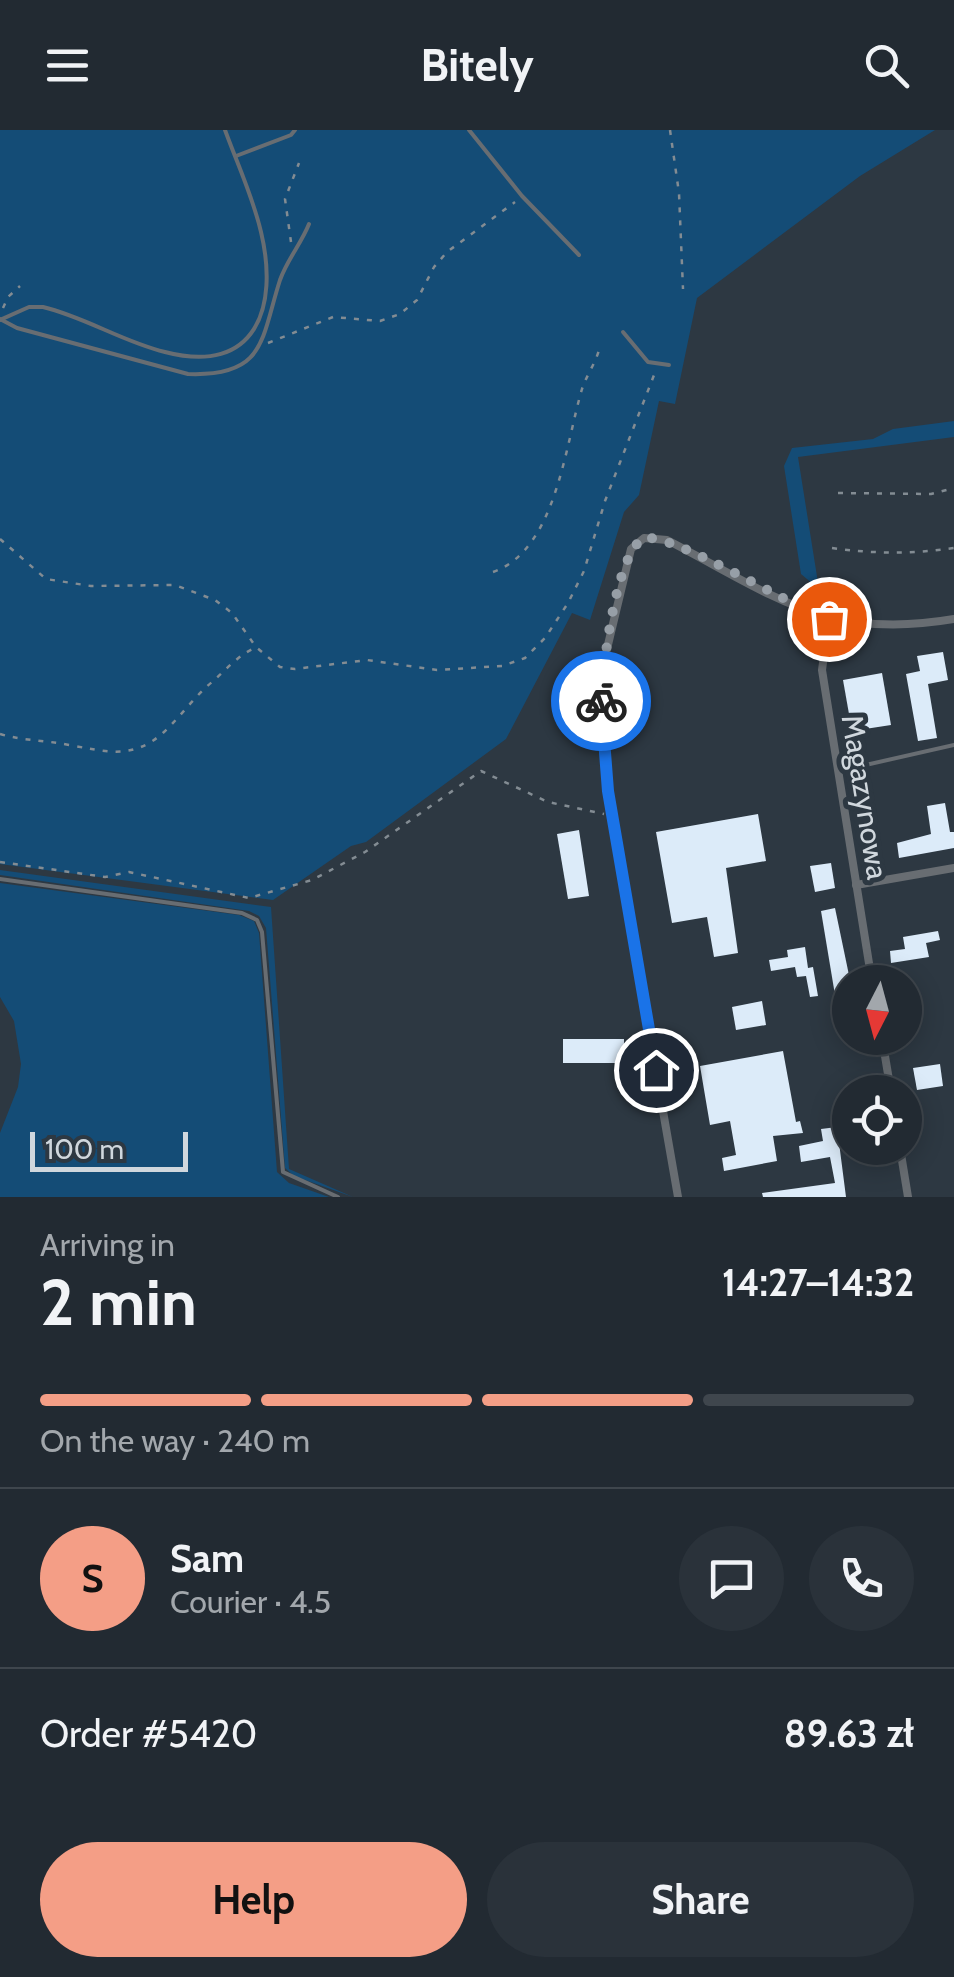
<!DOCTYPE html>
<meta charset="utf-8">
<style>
body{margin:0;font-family:Cabin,sans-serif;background:#2a323a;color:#f1f3f6;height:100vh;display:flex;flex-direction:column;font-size:38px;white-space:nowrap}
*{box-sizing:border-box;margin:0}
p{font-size:32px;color:#a2a7ac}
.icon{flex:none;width:55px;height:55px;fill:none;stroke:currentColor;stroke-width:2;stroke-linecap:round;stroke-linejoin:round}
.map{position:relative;height:1067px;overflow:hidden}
.panel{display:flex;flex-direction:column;background:#222a32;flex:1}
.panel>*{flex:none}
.needle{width:65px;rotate:186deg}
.tools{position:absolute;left:832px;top:835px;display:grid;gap:20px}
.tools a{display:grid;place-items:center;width:90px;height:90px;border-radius:50%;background:#222a32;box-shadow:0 5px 25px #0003,0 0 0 2px #3f464d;font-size:50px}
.scale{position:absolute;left:30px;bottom:25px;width:158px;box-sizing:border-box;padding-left:10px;border:5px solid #d0d7dd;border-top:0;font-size:28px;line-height:35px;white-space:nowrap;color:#d0d7dd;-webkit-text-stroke:8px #2d3842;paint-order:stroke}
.pin{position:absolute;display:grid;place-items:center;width:85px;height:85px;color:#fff;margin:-42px;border:5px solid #fff;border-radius:50%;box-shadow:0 2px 10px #0007}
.courier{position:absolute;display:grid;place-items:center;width:100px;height:100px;margin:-50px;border:8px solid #1a73e8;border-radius:50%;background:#fff;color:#222;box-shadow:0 2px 12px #0007}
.overview em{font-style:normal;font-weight:800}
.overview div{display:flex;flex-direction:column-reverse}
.overview{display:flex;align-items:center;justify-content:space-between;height:170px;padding:0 40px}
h1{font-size:65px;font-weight:800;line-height:75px}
.bar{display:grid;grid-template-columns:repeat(4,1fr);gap:15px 10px;align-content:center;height:120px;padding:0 40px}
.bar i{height:12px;border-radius:8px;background:#3f464d}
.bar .on{background:#f49e86}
.bar p{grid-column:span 4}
.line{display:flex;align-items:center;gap:25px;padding:0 40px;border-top:2px solid #3f464d}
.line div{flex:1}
.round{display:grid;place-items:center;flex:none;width:105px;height:105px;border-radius:52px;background:#2a323a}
.button{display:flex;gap:20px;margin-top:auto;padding:20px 40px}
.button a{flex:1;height:115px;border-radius:60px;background:#f49e86;color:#111;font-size:40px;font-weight:800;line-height:115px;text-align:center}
.button a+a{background:#2a323a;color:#f1f3f6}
header{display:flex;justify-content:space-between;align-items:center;height:130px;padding:0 40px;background:#222a32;font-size:45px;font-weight:800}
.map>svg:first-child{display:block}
</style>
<header><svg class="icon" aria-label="menu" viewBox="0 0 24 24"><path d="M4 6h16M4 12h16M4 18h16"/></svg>Bitely<svg class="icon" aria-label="search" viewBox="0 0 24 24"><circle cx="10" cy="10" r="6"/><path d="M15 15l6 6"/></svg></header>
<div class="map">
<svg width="954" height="1067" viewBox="0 0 954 1067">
<rect width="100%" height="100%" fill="#2d3842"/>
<g fill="#144c76">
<path d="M 0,0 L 935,0 L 860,46 L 697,168 L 675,274 L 659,271 L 639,365 L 624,382 L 590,490 L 572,483 L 506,609 L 366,712 L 351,716 L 273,770 L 0,734 Z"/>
<path d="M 954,291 L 954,307 L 798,327 L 819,459 L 801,444 L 784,336 L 792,318 L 873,309 L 893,299 Z"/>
<path d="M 0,740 L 271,777 L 289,1039 L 353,1067 L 294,1046 L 285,1038 L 266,798 L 259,786 L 249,781 L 0,745 Z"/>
<path d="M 0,753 L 239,785 L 254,791 L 259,803 L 277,1042 L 289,1053 L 329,1067 L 0,1067 L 0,1003 L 18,957 L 21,934 L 14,891 L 0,867 Z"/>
</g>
<g fill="#dcebf9">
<path d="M 943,522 L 948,550 L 928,554 L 937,608 L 918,611 L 906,544 L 920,541 L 917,526 Z"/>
<path d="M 882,543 L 891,595 L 852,601 L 843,550 Z"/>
<path d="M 945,673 L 950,702 L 954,702 L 954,718 L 899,728 L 897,713 L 931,704 L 927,676 Z"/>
<path d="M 758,684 L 766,731 L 726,738 L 738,823 L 714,827 L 707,787 L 672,793 L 656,702 Z"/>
<path d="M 579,700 L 589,766 L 568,769 L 557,704 Z"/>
<path d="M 831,733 L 835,758 L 815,762 L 810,736 Z"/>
<path d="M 835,778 L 850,850 L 850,887 L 839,889 L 821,781 Z"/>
<path d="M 938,801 L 940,810 L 926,813 L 929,827 L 891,833 L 890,821 L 905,819 L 903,807 Z"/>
<path d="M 805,817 L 808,838 L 813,837 L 818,866 L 810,867 L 806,846 L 797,847 L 795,837 L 771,841 L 769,830 L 788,827 L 787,820 Z"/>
<path d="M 762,871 L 766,895 L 736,900 L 732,877 Z"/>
<rect x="563" y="909" width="61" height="24"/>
<path d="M 783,921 L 796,992 L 800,991 L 803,1003 L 773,1006 L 777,1031 L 724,1041 L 722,1028 L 736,1025 L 730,991 L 710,995 L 700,936 Z"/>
<path d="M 940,934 L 943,956 L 917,960 L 913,938 Z"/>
<path d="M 837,997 L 846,1067 L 763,1067 L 762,1063 L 835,1053 L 830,1027 L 801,1032 L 799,1016 L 823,1011 L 821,999 Z"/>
</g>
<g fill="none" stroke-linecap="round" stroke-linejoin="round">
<g stroke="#838c93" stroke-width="2.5" stroke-dasharray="5 8" stroke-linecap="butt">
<path d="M 670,0 L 679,63 L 683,159"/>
<path d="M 291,112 L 285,69 L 299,33"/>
<path d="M 3,178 L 8,167 L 20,156"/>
<path d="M 268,213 L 333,187 L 380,191 L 400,184 L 417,170 L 434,137 L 447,122 L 515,72"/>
<path d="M 838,363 L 931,364 L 954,358"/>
<path d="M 0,409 L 46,449 L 91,456 L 175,455 L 215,470 L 232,483 L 256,517 L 280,537 L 295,539 L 367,530 L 437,540 L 502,536 L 525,528 L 545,508 L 568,473 L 584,441 L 605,371 L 656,240"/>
<path d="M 832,418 C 874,424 913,424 954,418"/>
<path d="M 493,442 C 556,420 565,316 582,259 C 587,244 597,231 600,216"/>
<path d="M 0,604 C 24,611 45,610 69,615 C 105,621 132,631 164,602 C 181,586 194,567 212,552 C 226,540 238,525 255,518"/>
<path d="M 0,732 L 105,747 L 129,742 L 249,768 L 312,750 L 365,722 L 481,641 L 548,672 L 604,684"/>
</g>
<g stroke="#686d72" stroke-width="4">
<path d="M 469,0 L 522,66 L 579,125"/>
<path d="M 236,26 L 291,5 L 295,0"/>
<path d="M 0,189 L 17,198 L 188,244 C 266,247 261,209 280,150 C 287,130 301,114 309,94"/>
<path d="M 0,190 L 29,177 L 43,177 C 85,187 123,212 165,222 C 256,246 279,177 261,102 C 253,67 237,33 225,0"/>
<path d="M 623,202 L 648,232 L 669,235"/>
<path d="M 839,641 L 954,615"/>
<path d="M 0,749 L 242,783 L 257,790 L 262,802 L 283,1042 L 338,1067"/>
</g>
<g stroke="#686d72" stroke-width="8">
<path d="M 829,489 L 822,540 L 872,852"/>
<path d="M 856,755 L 954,738"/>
<path d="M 882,908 L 891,962"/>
<path d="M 900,1018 L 908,1067"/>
<path d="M 678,1067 L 611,683 L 601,601 L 606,523 L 631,419 L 644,408 L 667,410 C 775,466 826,511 954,489"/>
</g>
</g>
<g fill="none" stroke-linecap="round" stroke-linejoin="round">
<path stroke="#979fa7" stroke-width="10" stroke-dasharray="0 18" d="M 601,571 C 603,538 615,424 644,408 C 675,404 787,475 829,489"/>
<path stroke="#1a73e8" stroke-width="12" d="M 601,571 L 608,661 L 656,940"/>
</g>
<g text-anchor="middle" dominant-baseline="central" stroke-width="10" stroke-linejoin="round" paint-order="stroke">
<g font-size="30" fill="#d0d7dd" stroke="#2d3842">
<text transform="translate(865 667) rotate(81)">Magazynowa</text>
</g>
</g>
</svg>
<div class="tools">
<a><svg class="needle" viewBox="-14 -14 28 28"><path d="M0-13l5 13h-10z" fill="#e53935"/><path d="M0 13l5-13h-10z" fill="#a2a7ac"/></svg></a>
<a><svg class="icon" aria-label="locate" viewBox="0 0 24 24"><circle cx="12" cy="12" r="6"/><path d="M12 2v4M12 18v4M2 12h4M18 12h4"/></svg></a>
</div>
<div class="scale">100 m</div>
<div class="pin" style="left:829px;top:489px;background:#ea580c"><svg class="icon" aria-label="bag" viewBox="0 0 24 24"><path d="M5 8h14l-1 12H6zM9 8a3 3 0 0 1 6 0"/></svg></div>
<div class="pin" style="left:656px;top:940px;background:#1f2937"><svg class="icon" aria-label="home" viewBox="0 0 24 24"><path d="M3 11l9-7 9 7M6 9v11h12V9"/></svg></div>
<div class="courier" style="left:601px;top:571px"><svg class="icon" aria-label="bike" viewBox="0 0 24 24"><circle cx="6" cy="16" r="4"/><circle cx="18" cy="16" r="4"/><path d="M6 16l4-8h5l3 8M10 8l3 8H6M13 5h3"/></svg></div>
</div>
<section class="panel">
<div class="overview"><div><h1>2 min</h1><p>Arriving in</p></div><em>14:27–14:32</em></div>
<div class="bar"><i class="on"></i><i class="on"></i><i class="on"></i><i></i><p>On the way · 240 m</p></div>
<div class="line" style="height:180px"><b class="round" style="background:#f49e86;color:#111">S</b><div><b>Sam</b><p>Courier · 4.5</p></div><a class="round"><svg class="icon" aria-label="chat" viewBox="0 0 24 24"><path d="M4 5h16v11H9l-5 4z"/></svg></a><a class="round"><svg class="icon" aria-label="phone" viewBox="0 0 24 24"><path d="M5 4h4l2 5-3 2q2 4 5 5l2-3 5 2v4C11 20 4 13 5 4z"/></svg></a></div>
<div class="line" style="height:130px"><div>Order #5420</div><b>89.63 zł</b></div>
<div class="button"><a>Help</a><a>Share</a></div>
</section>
